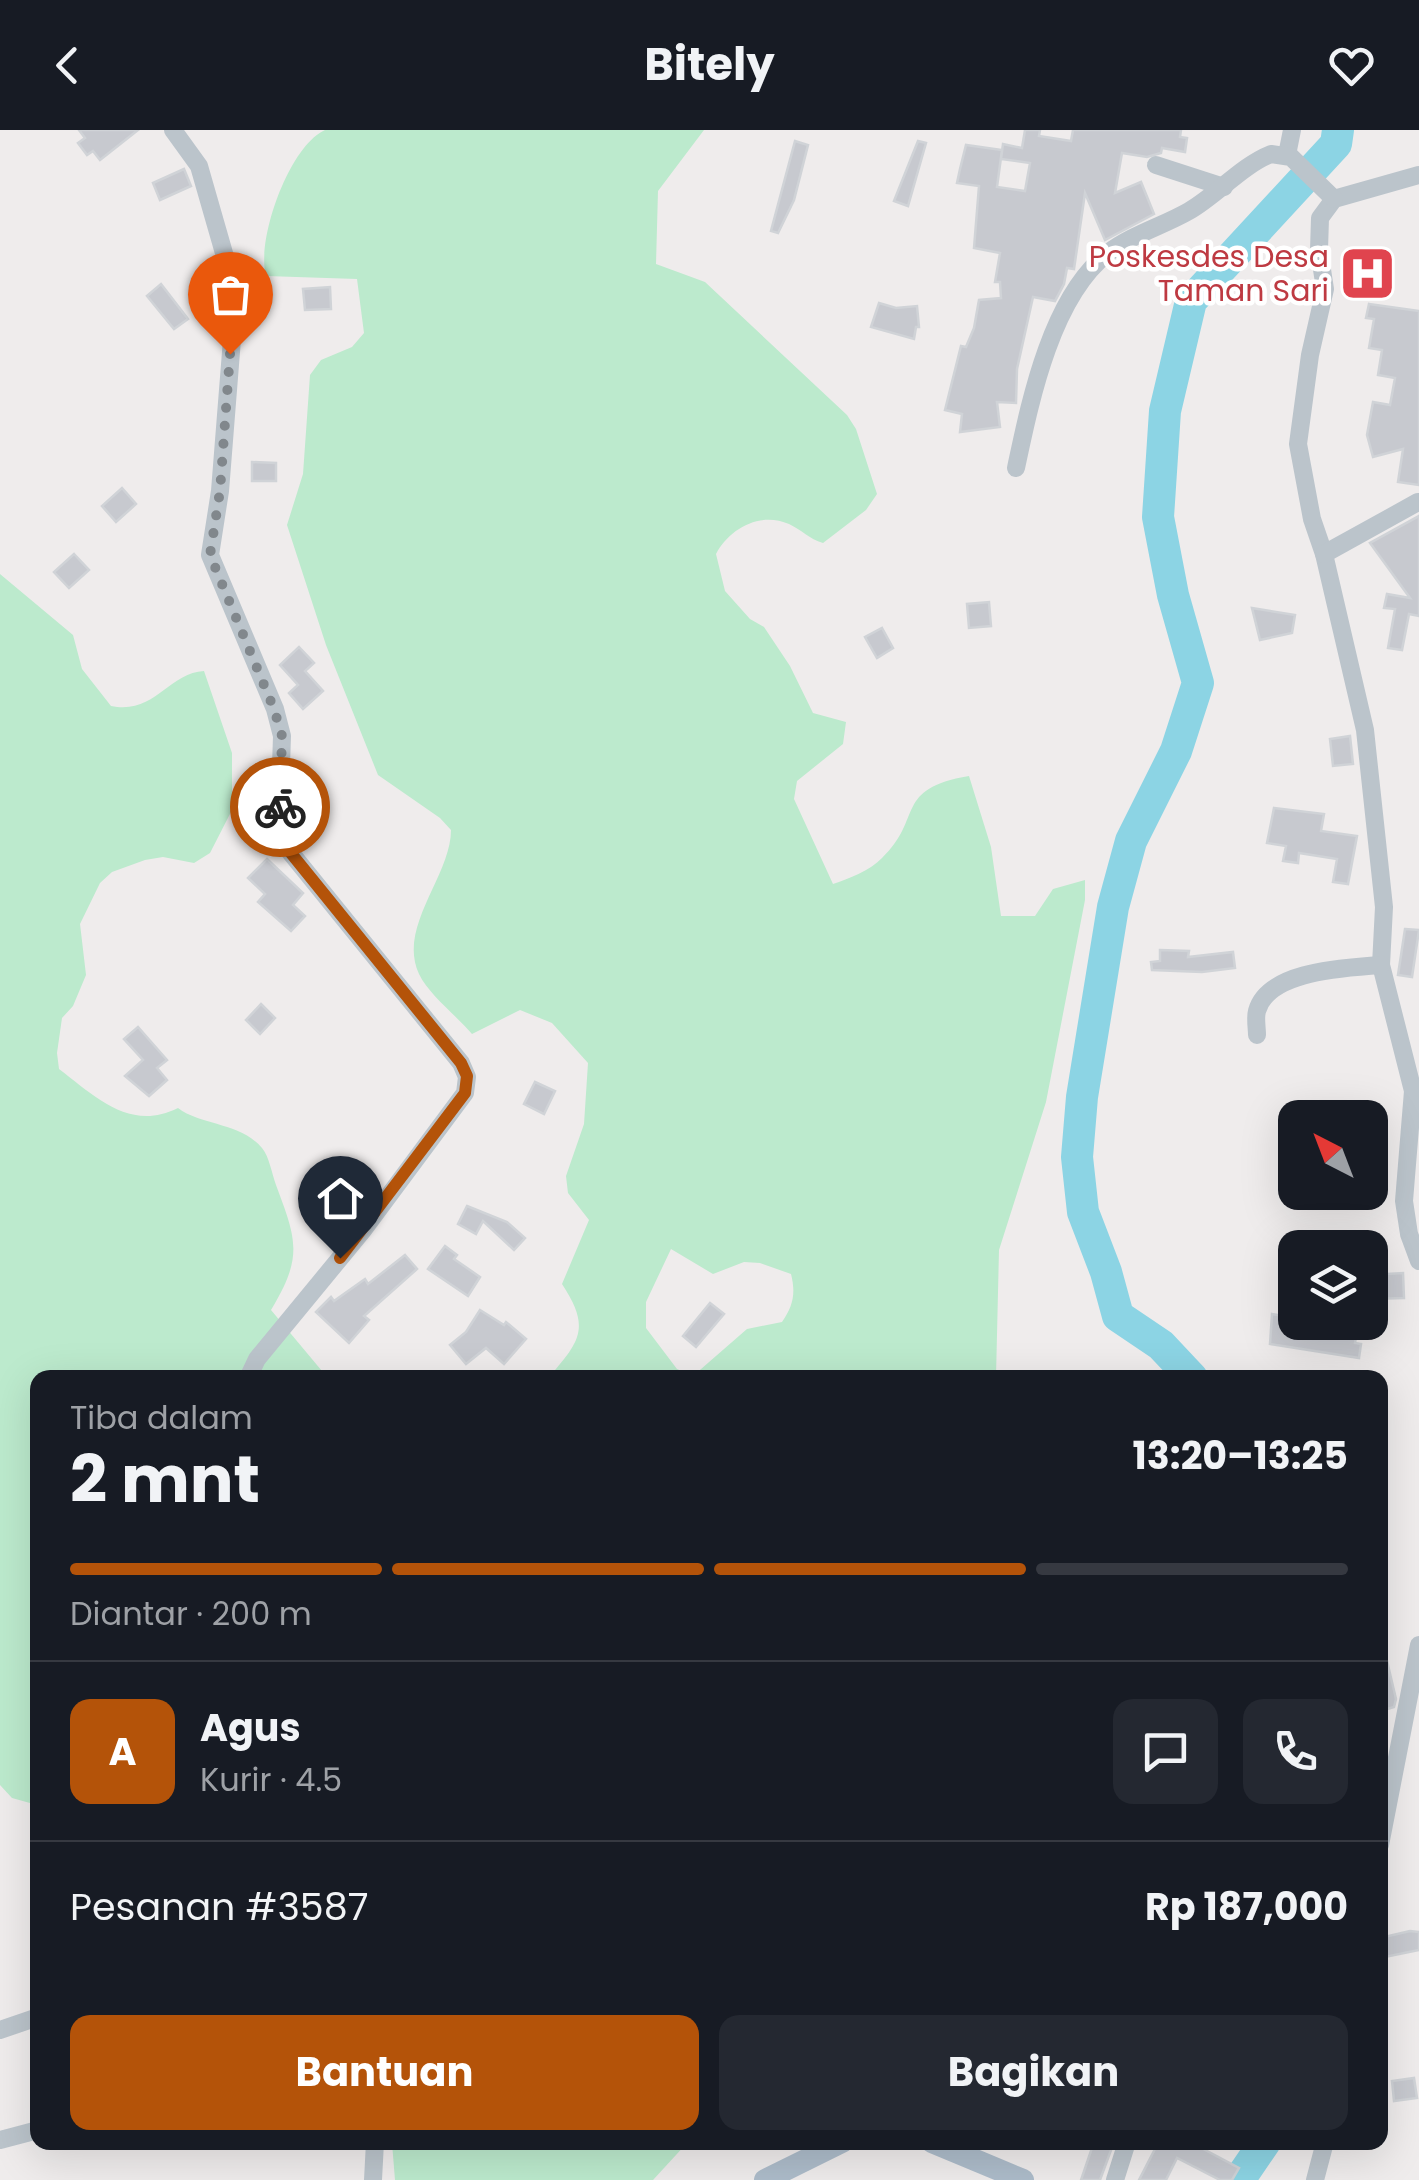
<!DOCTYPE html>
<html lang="id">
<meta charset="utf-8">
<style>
body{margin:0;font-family:Poppins,sans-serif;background:#242831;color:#f1f3f6;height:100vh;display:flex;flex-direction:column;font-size:38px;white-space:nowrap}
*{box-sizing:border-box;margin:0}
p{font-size:32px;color:#9ea1a6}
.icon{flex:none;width:55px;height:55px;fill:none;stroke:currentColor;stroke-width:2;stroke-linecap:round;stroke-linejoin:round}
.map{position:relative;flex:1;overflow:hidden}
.drawer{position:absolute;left:30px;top:1240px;width:1358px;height:780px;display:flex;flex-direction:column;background:#171b24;border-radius:20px;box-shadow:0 10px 40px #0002}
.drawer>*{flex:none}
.needle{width:65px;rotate:318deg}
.controls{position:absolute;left:1278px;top:970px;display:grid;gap:20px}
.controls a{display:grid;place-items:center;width:110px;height:110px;border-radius:20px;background:#171b24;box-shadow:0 10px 40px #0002;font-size:50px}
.pin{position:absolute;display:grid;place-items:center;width:85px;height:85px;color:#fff;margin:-102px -42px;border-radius:50% 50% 50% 0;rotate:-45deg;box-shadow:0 0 10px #0007}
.pin .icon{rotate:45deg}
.courier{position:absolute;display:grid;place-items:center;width:100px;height:100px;margin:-50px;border:8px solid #b45309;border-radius:50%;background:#fff;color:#222;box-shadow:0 2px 12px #0007}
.overview em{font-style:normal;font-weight:700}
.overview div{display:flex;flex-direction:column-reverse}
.overview{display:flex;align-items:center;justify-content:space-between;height:170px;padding:0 40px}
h1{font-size:65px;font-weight:700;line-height:75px}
.bar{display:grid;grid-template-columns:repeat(4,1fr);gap:15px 10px;align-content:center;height:120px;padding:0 40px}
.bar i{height:12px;border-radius:8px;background:#363941}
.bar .current{background:#b45309}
.bar p{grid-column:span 4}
.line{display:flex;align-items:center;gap:25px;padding:0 40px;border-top:2px solid #363941}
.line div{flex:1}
.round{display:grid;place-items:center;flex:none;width:105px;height:105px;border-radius:20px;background:#242831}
.button{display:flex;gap:20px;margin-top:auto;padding:20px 40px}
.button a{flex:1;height:115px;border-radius:20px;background:#b45309;color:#fff;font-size:40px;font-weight:700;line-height:115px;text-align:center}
.button a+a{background:#242831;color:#f1f3f6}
header{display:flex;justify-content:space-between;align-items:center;height:130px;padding:0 40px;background:#171b24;font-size:45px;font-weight:700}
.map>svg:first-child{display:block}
</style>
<header><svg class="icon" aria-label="back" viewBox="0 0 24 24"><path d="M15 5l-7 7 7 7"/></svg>Bitely<svg class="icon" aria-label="heart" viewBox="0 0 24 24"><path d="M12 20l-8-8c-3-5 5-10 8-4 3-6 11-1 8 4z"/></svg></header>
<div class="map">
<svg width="1419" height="2050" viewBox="0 0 1419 2050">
<rect width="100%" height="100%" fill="#efecec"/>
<g fill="#bceacd" fill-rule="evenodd">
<path d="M 325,0 L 704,0 L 658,61 L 656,134 L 705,152 L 847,285 L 856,299 L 877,364 L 866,380 L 823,413 C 809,409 802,400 789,394 C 760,381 729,399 716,424 L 725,461 L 750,489 L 764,497 L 790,536 L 813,583 L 846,592 L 843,614 L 797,651 L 794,669 L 833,754 C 848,749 871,740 882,728 C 924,688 893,659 969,646 L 991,717 L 1001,786 L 1035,786 L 1053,759 L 1085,750 L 1085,770 L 1046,972 L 999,1120 L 996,1247 L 549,1247 C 580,1211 591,1198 562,1154 L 589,1090 L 568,1063 L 566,1046 L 584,994 L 588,933 L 552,893 L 520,880 L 472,904 C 457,886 429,865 419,844 C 397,797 451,746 451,700 L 440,688 L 378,645 L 326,515 L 287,395 L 303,344 L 310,245 L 321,230 L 352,217 L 364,203 L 357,149 L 266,146 C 256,110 289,16 325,0 ZM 671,1119 L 713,1144 L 744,1132 L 760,1133 L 791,1144 C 796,1164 793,1176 782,1192 L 747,1199 L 693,1246 L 677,1239 L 646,1198 L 646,1172 Z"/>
<path d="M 0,444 L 73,505 L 82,539 L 111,576 C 155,585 168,543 204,541 L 232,623 L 232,680 L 210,723 L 194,733 L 163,727 L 145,730 L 112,742 L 100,753 L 80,794 L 86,845 L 73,876 L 62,888 L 57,923 L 59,939 C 96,967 130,1002 178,978 C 202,996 240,992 262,1018 C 269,1026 272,1044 276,1055 C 297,1111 303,1127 271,1180 L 327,1247 L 38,1248 L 37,1675 L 12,1668 L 0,1655 Z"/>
<path d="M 392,2013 L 392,2012 L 687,2013 L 653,2050 L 395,2050 Z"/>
</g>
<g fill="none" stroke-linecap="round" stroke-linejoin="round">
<g stroke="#8cd4e4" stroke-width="32">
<path d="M 1192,1248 L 1161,1215 L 1118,1186 L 1106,1142 L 1083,1082 L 1077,1027 L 1082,967 L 1113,777 L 1131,711 L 1176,621 L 1198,553 L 1173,465 L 1158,387 L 1165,281 L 1191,171 L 1336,14 L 1338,0"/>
<path d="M 1239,2050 L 1265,2012"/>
</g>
</g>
<g fill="#c7c9cf" stroke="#d0d3d7" stroke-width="2.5">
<path d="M 79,0 L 138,0 L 100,30 L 93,21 L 87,25 L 78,13 L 85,8 Z"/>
<path d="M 1025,0 L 1040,0 L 1039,6 L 1071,11 L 1073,0 L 1181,0 L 1180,7 L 1187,8 L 1185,22 L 1162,18 L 1161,23 L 1147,27 L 1122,23 L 1115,63 L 1141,52 L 1154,84 L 1105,110 L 1085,63 L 1074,139 L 1067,138 L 1064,154 L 1055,171 L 1033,167 L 1017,239 L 1016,273 L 997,272 L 1000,297 L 960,302 L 962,284 L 945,280 L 961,216 L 966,217 L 974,198 L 979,170 L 1001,168 L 1000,152 L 995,152 L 1000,123 L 974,118 L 979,56 L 957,53 L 960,39 L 966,15 L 1002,20 L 997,57 L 1025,61 L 1030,33 L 1001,29 L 1003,14 L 1022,18 Z"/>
<path d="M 795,11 L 808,15 L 794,70 L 778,103 L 771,101 Z"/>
<path d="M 918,11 L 926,13 L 908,76 L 894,71 Z"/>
<path d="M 184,39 L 191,56 L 160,70 L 153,53 Z"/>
<path d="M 161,154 L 188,189 L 174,199 L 147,166 Z"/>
<path d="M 330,157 L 331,179 L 305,180 L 303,159 Z"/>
<path d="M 879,173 L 896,178 L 917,176 L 919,197 L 916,197 L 914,209 L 871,197 Z"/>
<path d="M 1369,174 L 1419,181 L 1419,355 L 1398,352 L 1403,319 L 1373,327 L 1367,305 L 1373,272 L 1390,275 L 1395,248 L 1378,245 L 1382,220 L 1369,218 L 1374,189 L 1366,188 Z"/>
<path d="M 252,332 L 276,333 L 276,351 L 252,351 Z"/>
<path d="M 122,358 L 136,374 L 116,392 L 102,376 Z"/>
<path d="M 1419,386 L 1419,486 L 1409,484 L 1402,520 L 1388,518 L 1395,479 L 1384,478 L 1387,464 L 1410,468 L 1370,413 Z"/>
<path d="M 74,424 L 89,440 L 69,458 L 54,442 Z"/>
<path d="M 989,472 L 991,496 L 969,498 L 967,474 Z"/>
<path d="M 1252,478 L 1295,485 L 1292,503 L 1260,510 Z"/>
<path d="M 882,498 L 893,518 L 877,528 L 865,507 Z"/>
<path d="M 299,517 L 314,533 L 305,541 L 323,561 L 303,579 L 289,563 L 298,555 L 280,535 Z"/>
<path d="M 1350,606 L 1353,634 L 1333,636 L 1330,609 Z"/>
<path d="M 1274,678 L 1324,684 L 1321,701 L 1357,706 L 1348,754 L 1333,752 L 1337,729 L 1299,723 L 1298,733 L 1283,731 L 1286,716 L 1267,713 Z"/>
<path d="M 267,729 L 303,763 L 293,775 L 305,786 L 291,801 L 258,772 L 265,764 L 248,748 Z"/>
<path d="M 1405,799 L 1419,800 L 1412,847 L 1398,845 Z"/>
<path d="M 1160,820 L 1189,821 L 1188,827 L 1233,822 L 1235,838 L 1202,842 L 1152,840 L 1151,832 L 1160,831 Z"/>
<path d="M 261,874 L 275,888 L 260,904 L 246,890 Z"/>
<path d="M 138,897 L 167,930 L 157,938 L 167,950 L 149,966 L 125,946 L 143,930 L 124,909 Z"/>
<path d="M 535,952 L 555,961 L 544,984 L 524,974 Z"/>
<path d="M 467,1076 L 507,1092 L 525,1108 L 514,1120 L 483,1091 L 476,1104 L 458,1094 Z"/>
<path d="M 445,1116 L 457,1125 L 454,1129 L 480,1147 L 468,1166 L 428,1139 Z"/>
<path d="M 405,1125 L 417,1139 L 364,1186 L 369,1190 L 349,1213 L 316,1182 L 331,1167 L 334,1171 L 365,1149 L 368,1154 Z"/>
<path d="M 1403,1143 L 1404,1168 L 1370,1169 L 1370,1145 Z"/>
<path d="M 710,1173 L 724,1184 L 696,1217 L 683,1206 Z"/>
<path d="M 480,1180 L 504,1195 L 506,1192 L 526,1209 L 504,1234 L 486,1218 L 466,1234 L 450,1215 L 466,1202 Z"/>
<path d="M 1272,1184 L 1295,1188 L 1295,1192 L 1358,1196 L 1355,1213 L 1361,1214 L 1359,1228 L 1270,1214 Z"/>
<path d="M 1387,1531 L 1396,1569 L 1394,1577 L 1384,1580 L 1380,1532 Z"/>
<path d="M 1410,1801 L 1419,1802 L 1419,1820 L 1380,1828 L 1380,1808 Z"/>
<path d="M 1414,1948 L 1417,1968 L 1394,1971 L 1392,1951 Z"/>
<path d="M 1094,2012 L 1114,2012 L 1100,2050 L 1081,2050 Z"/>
<path d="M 1148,2012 L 1190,2012 L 1239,2038 L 1232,2050 L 1220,2050 L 1177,2028 L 1166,2050 L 1139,2050 L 1156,2017 Z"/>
</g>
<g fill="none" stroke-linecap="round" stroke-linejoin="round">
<g stroke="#bbc4cb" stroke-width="18">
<path d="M 173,0 L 199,36 L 232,151 L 234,184 L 220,361 L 210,425 L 275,579 L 282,606 L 279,695 L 286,717 L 461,933 L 467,947 L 465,963 L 364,1099 L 257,1229 L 248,1248"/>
<path d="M 1287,25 L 1292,0"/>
<path d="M 1156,35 L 1224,57"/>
<path d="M 1419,45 L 1334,69 L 1320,88 L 1319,120 L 1325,159 L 1310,225 L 1298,314 L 1312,389 L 1324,424 L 1365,600 L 1384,777 L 1381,835 L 1413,961 L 1404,1071 L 1409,1104 L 1419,1131"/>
<path d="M 1016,338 C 1030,272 1051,167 1108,123 C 1133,104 1163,96 1189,81 C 1217,65 1241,36 1271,24 L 1291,27 L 1334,69"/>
<path d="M 1324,424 L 1418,372"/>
<path d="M 1257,905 C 1257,898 1255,888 1257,881 C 1268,840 1347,838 1381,835"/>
<path d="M 1380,1715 L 1419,1515"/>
<path d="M 0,1900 L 38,1887"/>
<path d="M 0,2010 L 38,2000"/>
<path d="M 373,2050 L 375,2012"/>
<path d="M 1115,2050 L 1127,2012"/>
<path d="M 1315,2050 L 1325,2012"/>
</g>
<g stroke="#adbcca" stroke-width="22">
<path d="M 932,2012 L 1023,2050"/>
<path d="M 765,2050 L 842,2012"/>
</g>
</g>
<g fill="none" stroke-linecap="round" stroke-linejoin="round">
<path stroke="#81878c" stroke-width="10" stroke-dasharray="0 18" d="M 230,224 L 220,361 L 210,425 L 274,579 L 282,606 L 280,677"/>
<path stroke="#b45309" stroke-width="12" d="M 280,677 L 279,702 L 286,717 L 461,933 L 467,946 L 465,963 L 340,1128"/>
</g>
<defs>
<symbol id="hospital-square" viewBox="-11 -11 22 22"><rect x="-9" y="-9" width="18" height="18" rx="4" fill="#e0444e" stroke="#fff"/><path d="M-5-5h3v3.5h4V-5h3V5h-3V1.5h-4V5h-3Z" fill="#fff"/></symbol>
</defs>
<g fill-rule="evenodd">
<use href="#hospital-square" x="1336" y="112" width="63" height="63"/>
</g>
<g text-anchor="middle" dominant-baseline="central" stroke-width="9" stroke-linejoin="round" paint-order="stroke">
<g font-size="30" fill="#be3a42" stroke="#fff" text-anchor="end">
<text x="1329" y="126">Poskesdes Desa<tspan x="1329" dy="34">Taman Sari</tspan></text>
</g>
</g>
</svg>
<div class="controls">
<a><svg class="needle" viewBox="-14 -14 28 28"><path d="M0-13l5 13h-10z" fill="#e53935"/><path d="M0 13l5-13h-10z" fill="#9ea1a6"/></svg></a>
<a><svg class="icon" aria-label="layers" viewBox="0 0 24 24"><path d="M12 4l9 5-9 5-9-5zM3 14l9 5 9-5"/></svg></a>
</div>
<div class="pin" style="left:230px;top:224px;background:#ea580c"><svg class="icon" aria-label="bag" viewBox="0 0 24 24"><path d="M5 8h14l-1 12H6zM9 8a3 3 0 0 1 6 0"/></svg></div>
<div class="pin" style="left:340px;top:1128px;background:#1f2937"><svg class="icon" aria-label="home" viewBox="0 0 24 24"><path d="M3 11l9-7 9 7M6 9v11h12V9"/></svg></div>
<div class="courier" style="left:280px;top:677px"><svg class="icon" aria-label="bike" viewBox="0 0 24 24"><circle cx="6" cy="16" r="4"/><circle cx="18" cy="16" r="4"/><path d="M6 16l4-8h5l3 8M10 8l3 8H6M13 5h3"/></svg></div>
<section class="drawer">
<div class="overview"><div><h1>2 mnt</h1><p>Tiba dalam</p></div><em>13:20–13:25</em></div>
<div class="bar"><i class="current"></i><i class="current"></i><i class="current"></i><i></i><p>Diantar · 200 m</p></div>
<div class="line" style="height:180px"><b class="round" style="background:#b45309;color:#fff">A</b><div><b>Agus</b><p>Kurir · 4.5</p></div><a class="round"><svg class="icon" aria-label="chat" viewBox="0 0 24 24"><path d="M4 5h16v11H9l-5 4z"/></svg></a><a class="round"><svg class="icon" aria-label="phone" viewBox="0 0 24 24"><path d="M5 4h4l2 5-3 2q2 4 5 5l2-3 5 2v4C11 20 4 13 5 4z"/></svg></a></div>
<div class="line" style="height:130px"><div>Pesanan #3587</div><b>Rp 187,000</b></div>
<div class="button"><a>Bantuan</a><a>Bagikan</a></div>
</section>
</div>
